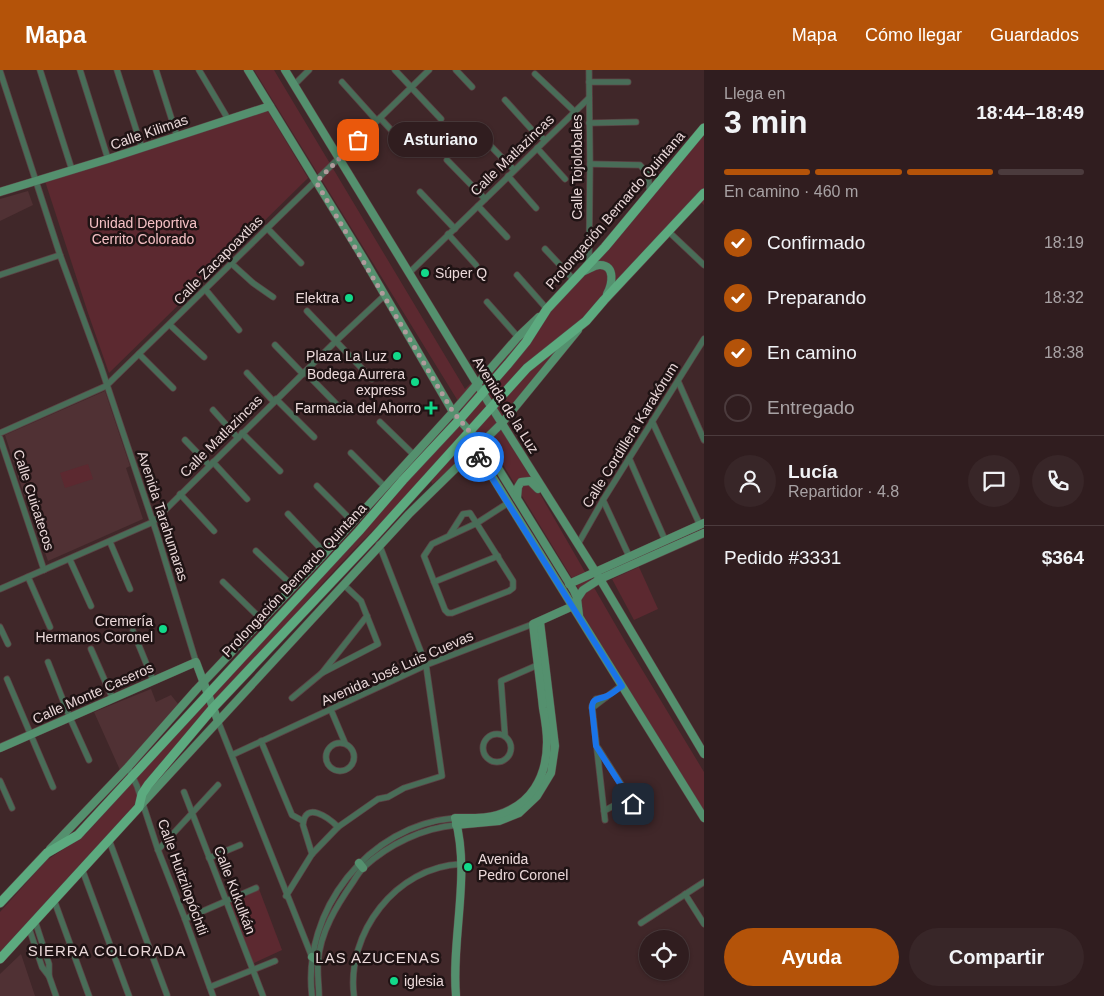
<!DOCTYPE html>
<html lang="es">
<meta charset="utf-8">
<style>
body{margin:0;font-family:Arial,sans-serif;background:#382628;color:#f1f3f6;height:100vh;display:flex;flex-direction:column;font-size:19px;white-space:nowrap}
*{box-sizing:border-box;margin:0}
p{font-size:16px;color:#a8a2a4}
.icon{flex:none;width:28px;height:28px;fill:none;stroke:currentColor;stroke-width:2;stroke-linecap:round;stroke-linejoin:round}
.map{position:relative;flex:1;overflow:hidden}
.sheet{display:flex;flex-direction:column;background:#301d1f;width:400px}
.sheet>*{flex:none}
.buttons{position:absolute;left:639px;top:860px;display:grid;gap:10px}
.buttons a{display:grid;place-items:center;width:50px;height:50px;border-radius:50%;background:#301d1f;box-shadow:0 1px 4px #0004,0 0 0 1px #4b3b3d;font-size:25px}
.pin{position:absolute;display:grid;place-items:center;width:42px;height:42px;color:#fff;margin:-21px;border-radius:10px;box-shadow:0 2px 8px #0006}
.courier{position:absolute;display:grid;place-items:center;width:50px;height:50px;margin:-25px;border:4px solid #1a73e8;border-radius:50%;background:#fff;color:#222;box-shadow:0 1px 6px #0007}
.bubble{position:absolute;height:35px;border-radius:18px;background:#301d1f;box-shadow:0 1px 4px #0004,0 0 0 1px #4b3b3d;font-size:16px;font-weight:800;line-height:35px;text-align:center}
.overview em{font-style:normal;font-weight:800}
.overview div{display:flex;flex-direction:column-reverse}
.overview{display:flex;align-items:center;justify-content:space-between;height:85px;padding:0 20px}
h1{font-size:32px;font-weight:800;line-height:38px}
.bar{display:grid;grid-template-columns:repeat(4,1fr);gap:8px 5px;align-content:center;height:60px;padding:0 20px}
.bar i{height:6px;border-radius:4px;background:#4b3b3d}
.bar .selected{background:#b45309}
.bar p{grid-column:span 4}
.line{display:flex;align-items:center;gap:12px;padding:0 20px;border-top:1px solid #4b3b3d}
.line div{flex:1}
.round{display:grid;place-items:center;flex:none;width:52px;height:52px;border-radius:26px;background:#382628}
ol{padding:0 20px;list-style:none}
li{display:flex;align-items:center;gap:15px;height:55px}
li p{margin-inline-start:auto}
li .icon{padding:5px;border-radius:50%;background:#b45309;color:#fff;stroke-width:4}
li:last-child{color:#a8a2a4}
li i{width:28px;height:28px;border:2px solid #4b3b3d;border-radius:50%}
.button{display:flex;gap:10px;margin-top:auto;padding:10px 20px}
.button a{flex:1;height:58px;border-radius:30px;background:#b45309;color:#fff;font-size:20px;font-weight:800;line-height:58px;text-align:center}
.button a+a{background:#382628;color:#f1f3f6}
header{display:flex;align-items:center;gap:30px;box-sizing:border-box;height:70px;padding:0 25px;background:#b45309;color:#fff}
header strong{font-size:24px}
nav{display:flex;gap:28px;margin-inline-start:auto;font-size:18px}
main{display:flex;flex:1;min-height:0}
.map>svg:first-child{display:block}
</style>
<header>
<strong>Mapa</strong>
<nav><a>Mapa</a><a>Cómo llegar</a><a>Guardados</a></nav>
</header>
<main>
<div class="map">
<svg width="704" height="926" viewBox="0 0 704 926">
<rect width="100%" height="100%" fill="#402729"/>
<g fill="#503134">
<path d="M 28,121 L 33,135 L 0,151 L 0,129 Z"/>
<path d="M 105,321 L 130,396 L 126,398 L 143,449 L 48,491 L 41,471 L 44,468 L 40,456 L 36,456 L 37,446 L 32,434 L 29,427 L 25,428 L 5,365 Z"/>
<path d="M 151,619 L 156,632 L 171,625 L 178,634 L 120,700 L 94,642 Z"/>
<path d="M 21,884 L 35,926 L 0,926 L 0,904 Z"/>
</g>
<g fill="#5c2930">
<path d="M 254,0 L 274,0 L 465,319 L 634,147 L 704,65 L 704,135 L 695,127 L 639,186 L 502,358 L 626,573 L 704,702 L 704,743 L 583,545 L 581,523 L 488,370 L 432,414 L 430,407 C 335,489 258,589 178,685 C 121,752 60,817 0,882 L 0,842 L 47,790 L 86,764 L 466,344 Z"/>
<path d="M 266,38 L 308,108 L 109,303 L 88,243 L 45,111 Z"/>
<path d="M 88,394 L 93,409 L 65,418 L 60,403 Z"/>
<path d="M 639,497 L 658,539 L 634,550 L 612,509 Z"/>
<path d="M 259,819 L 282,880 L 252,894 L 229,832 Z"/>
</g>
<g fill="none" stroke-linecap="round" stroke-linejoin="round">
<defs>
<g id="street">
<path d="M 40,0 L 72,100"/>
<path d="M 80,0 L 108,89"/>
<path d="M 117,0 L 142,78"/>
<path d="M 156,0 L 177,66"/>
<path d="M 199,0 L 228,49"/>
<path d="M 395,0 L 441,49"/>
<path d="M 456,0 L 472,17"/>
<path d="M 589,0 L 590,94 L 589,195"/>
<path d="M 0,1 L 60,185 L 101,297 L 157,464 L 196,592"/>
<path d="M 535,4 L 575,42"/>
<path d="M 342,12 L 377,51"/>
<path d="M 589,12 L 628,12"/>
<path d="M 294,15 L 309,0"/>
<path d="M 505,30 L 533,61 L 545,70"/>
<path d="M 380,48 L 407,77"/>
<path d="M 589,53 L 636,52"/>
<path d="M 477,62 L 514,100"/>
<path d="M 537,78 L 565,109"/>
<path d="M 447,90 L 485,129"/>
<path d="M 590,94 L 640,95 L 648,104 L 650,123"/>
<path d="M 508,106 L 536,138"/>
<path d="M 420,122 L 455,159"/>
<path d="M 478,136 L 507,167"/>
<path d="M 267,158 L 301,193"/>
<path d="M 668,161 L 704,195"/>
<path d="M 448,164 L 476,195"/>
<path d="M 545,179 L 574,210"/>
<path d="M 232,194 L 253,213 L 273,227"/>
<path d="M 409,203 L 589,28"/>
<path d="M 0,205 L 60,185"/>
<path d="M 517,205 L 547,239"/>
<path d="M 205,219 L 239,260"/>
<path d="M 487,232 L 518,267"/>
<path d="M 307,241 L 372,309"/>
<path d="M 170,255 L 204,287"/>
<path d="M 275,275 L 303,304"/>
<path d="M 139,284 L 173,318"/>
<path d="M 305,302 L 342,340"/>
<path d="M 247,303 L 274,332"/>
<path d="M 678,311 L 704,370"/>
<path d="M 276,329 L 314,367"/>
<path d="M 213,340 L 238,368"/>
<path d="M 652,351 L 700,455"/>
<path d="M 380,352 L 414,385"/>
<path d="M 0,363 L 106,316 L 429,0"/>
<path d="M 242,363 L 280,401"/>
<path d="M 0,368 L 44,500"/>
<path d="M 185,370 L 209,395"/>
<path d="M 351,383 L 385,417"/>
<path d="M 629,388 L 665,470"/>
<path d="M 213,392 L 247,429"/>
<path d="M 317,416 L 353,452"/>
<path d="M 180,424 L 214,461"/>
<path d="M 603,430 L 629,486"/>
<path d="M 288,444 L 325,483"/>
<path d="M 449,466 L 463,444 L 470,443 L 513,511 L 513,518 L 509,521 L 452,543 L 448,543 L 445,540 L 424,486 L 432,474 L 477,453 L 508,433"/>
<path d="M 110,472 L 130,519"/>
<path d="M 578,474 L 603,430 L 704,269"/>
<path d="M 256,481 L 294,517"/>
<path d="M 70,490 L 91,536"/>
<path d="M 28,507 L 50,557"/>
<path d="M 223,512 L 262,550"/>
<path d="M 434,512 L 498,486"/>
<path d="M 0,519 L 153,452 L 336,271 L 385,225"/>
<path d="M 0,557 L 8,574"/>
<path d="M 133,561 L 153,610"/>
<path d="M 91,579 L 112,627"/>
<path d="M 48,592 L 70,648 L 89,690"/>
<path d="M 322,603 L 378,574 L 361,531 L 344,515"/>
<path d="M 7,609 L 53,717"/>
<path d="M 292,628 L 322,603 L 367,546"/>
<path d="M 592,638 L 622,615"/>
<path d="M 331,640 L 345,673"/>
<path d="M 218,651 L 312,887"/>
<circle cx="497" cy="678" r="14"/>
<path d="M 505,666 L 501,611 L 540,594"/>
<path d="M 261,671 L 292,745 L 303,751"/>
<circle cx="340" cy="687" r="14"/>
<path d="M 598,678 L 633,733"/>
<path d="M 232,685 L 426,595 L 533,554"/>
<path d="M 128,697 L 137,716 L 158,780 L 185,849 L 213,926"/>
<path d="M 0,711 L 12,738"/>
<path d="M 184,722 L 263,926"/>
<path d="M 604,741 L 629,727"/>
<path d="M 605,750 L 592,636 L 596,629 L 606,627"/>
<path d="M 109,770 L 167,925"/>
<path d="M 158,780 L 218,715"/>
<path d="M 312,784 L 303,755 C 305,730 329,748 338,757"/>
<path d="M 209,788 L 240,775"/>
<path d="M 82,799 L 129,926"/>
<path d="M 685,824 L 704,854"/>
<path d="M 286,826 L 312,784 L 338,757 L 378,729 L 388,727 L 404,718 L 442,706 L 426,595 L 379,474"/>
<path d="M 54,830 L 89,926"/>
<path d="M 185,849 L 256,818"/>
<path d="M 35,851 L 49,894 L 49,906"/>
<path d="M 641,853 L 704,812"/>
<path d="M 29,858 L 42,897 L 49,906 L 56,926"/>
<path d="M 210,917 L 275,891"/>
<path d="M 312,926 C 302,841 368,755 455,748"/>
<path d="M 319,926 C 319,915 317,903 318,892 C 320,862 337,835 353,812 C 356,807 360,801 364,797 C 389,774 423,758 456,755"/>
<path d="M 354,926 C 346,863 396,797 461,794"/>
</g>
<g id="secondary">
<path d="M 248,0 L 362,186 L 453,342 L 470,362 L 482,372 L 574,521 L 577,528 L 579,545"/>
<path d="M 285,0 L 477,314 L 600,509 L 704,684"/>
<path d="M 0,122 L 108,89 L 270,36"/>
<path d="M 584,201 C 589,199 595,195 600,195 C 616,195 612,215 607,224"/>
<path d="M 470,362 L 475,379 L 704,748"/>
<path d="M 517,428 L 518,417 L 521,412 L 530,411 L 538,419"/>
<path d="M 569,514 L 704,453"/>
<path d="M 575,532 L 583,520 L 600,509 L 704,463"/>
<path d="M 0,678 L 196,592 L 218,651"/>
<path d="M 139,737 L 409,444 L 502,353 L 578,260"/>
<path d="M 456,755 L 499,751 L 519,743 L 537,726 L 551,703 L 555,676 L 540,552"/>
<path d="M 50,779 L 128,697 L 196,620 L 325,483 L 453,342 L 518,267 L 539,247"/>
<path d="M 359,793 L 363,798"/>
<path d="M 312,887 L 318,891"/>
<path d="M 456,926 C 451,868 471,805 455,748 C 468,748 484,749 497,745 C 531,735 547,707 547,672 C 547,661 545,649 543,638 C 540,610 536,582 533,554 L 573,536"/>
</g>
<g id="primary">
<path d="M 0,833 L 47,783 L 78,765 L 359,461 L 403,410 L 460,349 L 508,294 L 526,272 L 547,239 L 605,177 L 704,58"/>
<path d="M 0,889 L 139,737 L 142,724 L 148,715 L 213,638 L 375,466 L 527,298 L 586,251 L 604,230 L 704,123"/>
</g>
</defs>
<use href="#street" stroke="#5b4345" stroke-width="7"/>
<use href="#secondary" stroke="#5b4345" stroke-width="9"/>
<use href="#primary" stroke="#5b4345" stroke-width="10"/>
<use href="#street" stroke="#496d58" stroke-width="5.5"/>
<use href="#secondary" stroke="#54906e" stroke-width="8"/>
<use href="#primary" stroke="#5caa7f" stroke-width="9"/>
</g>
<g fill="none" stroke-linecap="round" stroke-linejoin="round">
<path stroke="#af9b9c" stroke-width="5" stroke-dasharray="0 9" d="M 358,70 L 316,112 L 453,342 L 470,362 L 475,379 L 479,387"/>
<path stroke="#1a73e8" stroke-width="6" d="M 479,387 L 622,616 C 618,619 612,624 607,626 C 599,630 592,627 592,638 L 596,676 L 633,734"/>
</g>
<g fill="#12d98a" stroke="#1f1314" stroke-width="2">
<circle cx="425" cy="203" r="5"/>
<circle cx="349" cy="228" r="5"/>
<circle cx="397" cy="286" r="5"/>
<circle cx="415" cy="312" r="5"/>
<path d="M428.5 330.5h5v5h5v5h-5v5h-5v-5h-5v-5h5z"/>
<circle cx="163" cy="559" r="5"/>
<circle cx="468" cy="797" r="5"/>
<circle cx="394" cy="911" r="5"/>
</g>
<g text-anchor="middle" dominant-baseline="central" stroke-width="5" stroke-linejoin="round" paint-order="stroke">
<g font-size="14" fill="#ebd9da" stroke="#1f1314">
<text transform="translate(149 62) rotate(-19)">Calle Kilimas</text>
<text transform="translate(512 85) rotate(-44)">Calle Matlazincas</text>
<text transform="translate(577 97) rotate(-90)">Calle Tojolobales</text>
<text transform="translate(615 140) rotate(-49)">Prolongación Bernardo Quintana</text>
<text transform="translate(218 190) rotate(-45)">Calle Zacapoaxtlas</text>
<text transform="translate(506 335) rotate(58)">Avenida de la Luz</text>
<text transform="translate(630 365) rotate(-58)">Calle Cordillera Karakórum</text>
<text transform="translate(221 366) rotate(-45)">Calle Matlazincas</text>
<text transform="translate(34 430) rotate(72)">Calle Cuicatecos</text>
<text transform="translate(163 446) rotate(72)">Avenida Tarahumaras</text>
<text transform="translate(294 510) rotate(-47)">Prolongación Bernardo Quintana</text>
<text transform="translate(397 598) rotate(-24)">Avenida José Luis Cuevas</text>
<text transform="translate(93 623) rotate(-24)">Calle Monte Caseros</text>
<text transform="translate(183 807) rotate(70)">Calle Huitzilopóchtli</text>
<text transform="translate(235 820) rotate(69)">Calle Kukulkán</text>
</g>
<g font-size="14" fill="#f5c1c5" stroke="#1f1314">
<text x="143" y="153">Unidad Deportiva<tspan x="143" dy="16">Cerrito Colorado</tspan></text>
</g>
<g font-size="14" fill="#ebd9da" stroke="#1f1314" text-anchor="end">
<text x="435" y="203" text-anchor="start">Súper Q</text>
<text x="339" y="228">Elektra</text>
<text x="387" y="286">Plaza La Luz</text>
<text x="405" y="304">Bodega Aurrera<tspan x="405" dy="16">express</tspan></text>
<text x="421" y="338">Farmacia del Ahorro</text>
<text x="153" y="551">Cremería<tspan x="153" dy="16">Hermanos Coronel</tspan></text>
<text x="478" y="789" text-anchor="start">Avenida<tspan x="478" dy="16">Pedro Coronel</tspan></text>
<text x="404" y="911" text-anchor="start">iglesia</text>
</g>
<g font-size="15" letter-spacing="1" fill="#ebd9da" stroke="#1f1314">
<text x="107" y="880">SIERRA COLORADA</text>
<text x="378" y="887">LAS AZUCENAS</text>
</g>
</g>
</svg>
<div class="buttons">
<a><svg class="icon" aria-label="locate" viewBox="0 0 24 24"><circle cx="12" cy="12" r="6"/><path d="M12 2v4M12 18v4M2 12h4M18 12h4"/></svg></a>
</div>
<div class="pin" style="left:358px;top:70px;background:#ea580c"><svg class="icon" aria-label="bag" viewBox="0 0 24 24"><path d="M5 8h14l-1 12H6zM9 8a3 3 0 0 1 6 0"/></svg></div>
<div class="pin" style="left:633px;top:734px;background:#1f2937"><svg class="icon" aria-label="home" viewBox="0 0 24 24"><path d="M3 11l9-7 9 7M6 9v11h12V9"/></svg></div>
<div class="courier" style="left:479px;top:387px"><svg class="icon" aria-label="bike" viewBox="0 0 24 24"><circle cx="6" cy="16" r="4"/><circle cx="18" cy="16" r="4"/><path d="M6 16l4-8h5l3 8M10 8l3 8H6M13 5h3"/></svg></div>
<div class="bubble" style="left:388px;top:52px;width:105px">Asturiano</div>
</div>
<section class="sheet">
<div class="overview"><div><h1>3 min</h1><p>Llega en</p></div><em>18:44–18:49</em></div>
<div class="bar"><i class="selected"></i><i class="selected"></i><i class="selected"></i><i></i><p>En camino · 460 m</p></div>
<ol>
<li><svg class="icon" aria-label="check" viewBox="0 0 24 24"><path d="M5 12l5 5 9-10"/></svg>Confirmado<p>18:19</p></li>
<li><svg class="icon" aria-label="check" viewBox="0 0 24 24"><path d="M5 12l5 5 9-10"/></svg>Preparando<p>18:32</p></li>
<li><svg class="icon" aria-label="check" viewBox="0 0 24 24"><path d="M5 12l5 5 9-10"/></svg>En camino<p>18:38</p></li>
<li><i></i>Entregado</li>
</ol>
<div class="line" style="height:90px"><a class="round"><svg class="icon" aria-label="person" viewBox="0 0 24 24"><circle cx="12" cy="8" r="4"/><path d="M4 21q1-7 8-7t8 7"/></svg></a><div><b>Lucía</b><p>Repartidor · 4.8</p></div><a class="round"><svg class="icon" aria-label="chat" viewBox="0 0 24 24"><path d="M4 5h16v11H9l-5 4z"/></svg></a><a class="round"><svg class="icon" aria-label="phone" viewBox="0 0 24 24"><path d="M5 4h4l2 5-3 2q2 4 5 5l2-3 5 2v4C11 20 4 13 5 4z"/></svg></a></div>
<div class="line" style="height:65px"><div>Pedido #3331</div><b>$364</b></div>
<div class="button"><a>Ayuda</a><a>Compartir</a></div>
</section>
</main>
